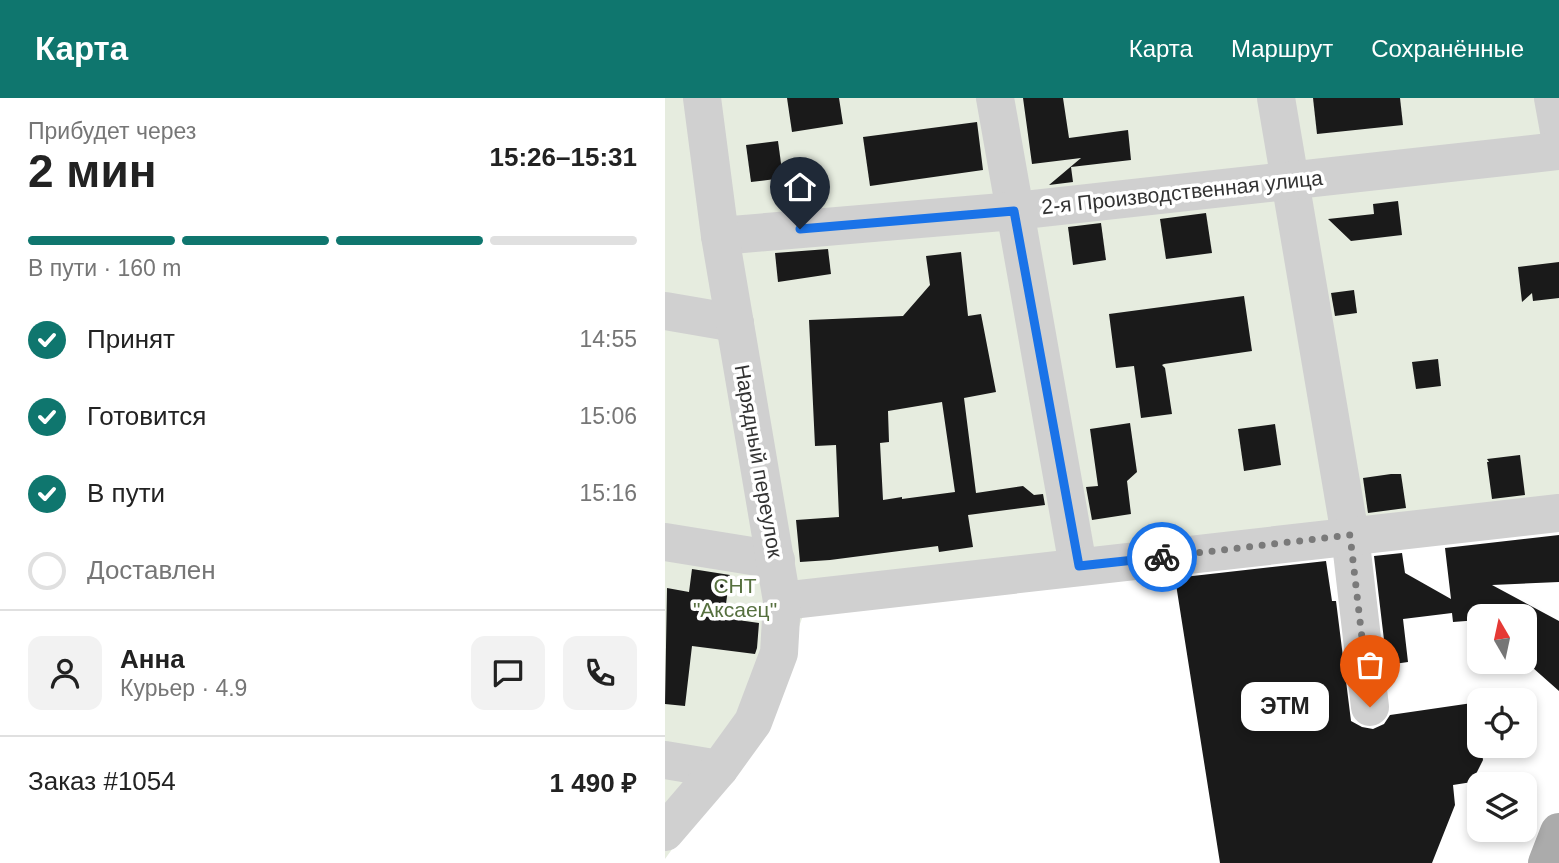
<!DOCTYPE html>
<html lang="ru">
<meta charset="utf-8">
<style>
body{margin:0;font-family:Helvetica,sans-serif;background:#f2f2f2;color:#222;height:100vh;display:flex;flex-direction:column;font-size:26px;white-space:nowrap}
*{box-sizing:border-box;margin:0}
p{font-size:23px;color:#767676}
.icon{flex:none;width:38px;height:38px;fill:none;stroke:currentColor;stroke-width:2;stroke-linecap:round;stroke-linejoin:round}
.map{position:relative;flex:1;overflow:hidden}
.details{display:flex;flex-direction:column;background:#fff;width:665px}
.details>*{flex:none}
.needle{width:46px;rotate:351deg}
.tools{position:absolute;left:802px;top:506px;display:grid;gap:14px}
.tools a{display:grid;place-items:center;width:70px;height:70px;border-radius:14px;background:#fff;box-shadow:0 4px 10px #0003;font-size:35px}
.pin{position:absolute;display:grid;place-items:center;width:60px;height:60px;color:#fff;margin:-72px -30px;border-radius:50% 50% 50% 0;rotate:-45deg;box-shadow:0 0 7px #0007}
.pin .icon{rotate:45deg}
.courier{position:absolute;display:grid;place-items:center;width:70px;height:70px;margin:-35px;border:5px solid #1a73e8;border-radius:50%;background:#fff;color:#222;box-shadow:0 2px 9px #0007}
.bubble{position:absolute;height:49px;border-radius:14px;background:#fff;box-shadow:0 4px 10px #0003;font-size:23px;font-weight:700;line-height:49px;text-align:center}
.summary em{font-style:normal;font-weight:700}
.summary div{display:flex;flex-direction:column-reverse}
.summary{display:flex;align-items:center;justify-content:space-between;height:119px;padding:0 28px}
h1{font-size:46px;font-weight:700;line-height:52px}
.bar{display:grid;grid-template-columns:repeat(4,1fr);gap:10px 7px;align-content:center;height:84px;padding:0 28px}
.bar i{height:9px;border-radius:5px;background:#e0e0e0}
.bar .on{background:#0f766e}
.bar p{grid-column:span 4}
.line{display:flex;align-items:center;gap:18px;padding:0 28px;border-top:2px solid #e0e0e0}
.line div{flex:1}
.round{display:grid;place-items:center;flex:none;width:74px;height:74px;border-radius:14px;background:#f2f2f2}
ol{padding:0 28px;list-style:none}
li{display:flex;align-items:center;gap:21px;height:77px}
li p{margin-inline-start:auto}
li .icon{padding:7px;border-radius:50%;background:#0f766e;color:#fff;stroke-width:4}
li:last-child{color:#767676}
li i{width:38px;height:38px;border:4px solid #e0e0e0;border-radius:50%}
header{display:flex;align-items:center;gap:42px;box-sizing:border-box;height:98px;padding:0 35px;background:#0f766e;color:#fff}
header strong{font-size:33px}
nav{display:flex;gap:38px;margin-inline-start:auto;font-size:24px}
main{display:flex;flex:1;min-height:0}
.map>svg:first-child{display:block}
</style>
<header>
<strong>Карта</strong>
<nav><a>Карта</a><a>Маршрут</a><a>Сохранённые</a></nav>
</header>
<main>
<section class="details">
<div class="summary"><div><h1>2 мин</h1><p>Прибудет через</p></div><em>15:26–15:31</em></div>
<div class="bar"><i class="on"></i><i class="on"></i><i class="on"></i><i></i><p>В пути · 160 m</p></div>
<ol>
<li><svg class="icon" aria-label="check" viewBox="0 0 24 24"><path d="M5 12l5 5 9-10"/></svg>Принят<p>14:55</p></li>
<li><svg class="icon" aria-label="check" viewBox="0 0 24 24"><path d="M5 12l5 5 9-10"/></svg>Готовится<p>15:06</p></li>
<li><svg class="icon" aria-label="check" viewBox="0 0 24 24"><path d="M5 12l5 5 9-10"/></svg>В пути<p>15:16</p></li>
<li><i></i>Доставлен</li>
</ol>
<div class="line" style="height:126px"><a class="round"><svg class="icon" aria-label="person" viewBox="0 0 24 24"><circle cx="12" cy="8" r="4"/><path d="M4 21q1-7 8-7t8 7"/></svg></a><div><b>Анна</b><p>Курьер · 4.9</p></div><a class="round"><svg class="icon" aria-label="chat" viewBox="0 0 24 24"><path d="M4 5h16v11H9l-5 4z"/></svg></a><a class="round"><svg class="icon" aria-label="phone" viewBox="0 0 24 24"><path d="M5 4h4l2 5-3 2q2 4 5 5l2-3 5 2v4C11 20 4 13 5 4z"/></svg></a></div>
<div class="line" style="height:91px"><div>Заказ #1054</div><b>1 490 ₽</b></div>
</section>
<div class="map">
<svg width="894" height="765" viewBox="0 0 894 765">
<rect width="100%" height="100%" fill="#fff"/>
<path fill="#e6ecdf" d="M 0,0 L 894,0 L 894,404 L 142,506 L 102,620 L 0,761 Z"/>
<g fill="#1a1a1a" fill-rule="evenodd">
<path d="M 122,0 L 174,0 L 178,26 L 127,34 Z"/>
<path d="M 358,0 L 398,0 L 404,40 L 463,32 L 466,62 L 406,69 L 408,84 L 384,87 L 416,60 L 367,66 Z"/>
<path d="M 648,0 L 735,0 L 738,27 L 652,36 Z"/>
<path d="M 312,24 L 318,72 L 205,88 L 198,39 Z"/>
<path d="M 113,43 L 118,80 L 86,84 L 81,47 Z"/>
<path d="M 733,103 L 737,137 L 686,143 L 663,121 L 709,116 L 708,106 Z"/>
<path d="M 541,115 L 547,155 L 501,161 L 495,121 Z"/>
<path d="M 436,125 L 441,162 L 408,167 L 403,129 Z"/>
<path d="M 163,151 L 166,176 L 113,184 L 110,155 Z"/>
<path d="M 296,154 L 303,218 L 316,216 L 331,294 L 299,300 L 311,395 L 358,388 L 369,397 L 378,396 L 380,407 L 303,417 L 308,449 L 274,454 L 273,448 L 165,462 L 135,464 L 131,422 L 174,419 L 171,347 L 150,348 L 144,222 L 238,218 L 265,187 L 261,158 ZM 277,304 L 290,394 L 237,401 L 237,399 L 218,402 L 215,345 L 224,344 L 223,313 Z"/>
<path d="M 894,164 L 894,200 L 868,203 L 867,195 L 857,204 L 853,169 Z"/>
<path d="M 689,192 L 692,215 L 670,218 L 666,195 Z"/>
<path d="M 579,198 L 587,253 L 499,266 L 497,267 L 500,270 L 507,316 L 476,320 L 469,268 L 451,270 L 444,216 Z"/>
<path d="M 773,261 L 776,288 L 751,291 L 747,264 Z"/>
<path d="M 465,325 L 472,374 L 462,383 L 466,416 L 427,422 L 421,389 L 433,388 L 425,331 Z"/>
<path d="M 610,326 L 616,367 L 579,373 L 573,331 Z"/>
<path d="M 855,357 L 860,397 L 827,401 L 822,364 L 824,364 L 822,361 Z"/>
<path d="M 726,376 L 736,376 L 741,410 L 703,415 L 698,380 Z"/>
<path d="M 894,437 L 894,484 L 827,487 L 894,523 L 894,593 L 859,562 L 859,518 L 814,518 L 814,522 L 788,524 L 787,515 L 738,521 L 743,564 L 722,567 L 709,458 L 737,455 L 740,475 L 786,501 L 780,450 Z"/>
<path d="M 661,463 L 667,503 L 671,503 L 686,623 L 697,629 L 708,631 L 719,626 L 725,617 L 814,604 L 814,648 L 816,648 L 818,662 L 807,684 L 788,687 L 790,707 L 767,765 L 555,765 L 510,480 Z"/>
<path d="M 27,471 L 65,477 L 59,520 L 94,525 L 92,550 L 90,556 L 27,548 L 20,608 L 0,606 L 2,490 L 24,494 Z"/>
</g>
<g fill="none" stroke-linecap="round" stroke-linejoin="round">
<g stroke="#d0d0d0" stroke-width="38">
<path d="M 330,0 L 413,468"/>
<path d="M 611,0 L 685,437 L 705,609"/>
<path d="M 888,0 L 894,33"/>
<path d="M 55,138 L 349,113 L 894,53"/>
<path d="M 0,213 L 70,225"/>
<path d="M 0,444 L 111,462"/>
<path d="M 117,503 L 894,415"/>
<path d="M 0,662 L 54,671"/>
<path d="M 0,734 L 54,671 L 88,624 L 114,555 L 117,503 L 55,138 L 37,0"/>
</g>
<path stroke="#ababab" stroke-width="38" d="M 882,765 L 894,734"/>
</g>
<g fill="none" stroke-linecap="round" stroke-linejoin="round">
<path stroke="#7a7a7a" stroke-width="7" stroke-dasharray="0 12.6" d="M 497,459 L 685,437 L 705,609"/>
<path stroke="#1a73e8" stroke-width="9" d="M 135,131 L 349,113 L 414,468 L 497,459"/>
</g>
<g text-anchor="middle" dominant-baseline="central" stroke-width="7" stroke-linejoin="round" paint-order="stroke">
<g font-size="21" fill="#333" stroke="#fff">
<text transform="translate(517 94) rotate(-6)">2-я Производственная улица</text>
<text transform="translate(94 363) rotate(80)">Нарядный переулок</text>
</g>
<g font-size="21" fill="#56703f" stroke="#fff">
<text x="70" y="487">СНТ<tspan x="70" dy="24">"Аксаец"</tspan></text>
</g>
</g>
</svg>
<div class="tools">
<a><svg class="needle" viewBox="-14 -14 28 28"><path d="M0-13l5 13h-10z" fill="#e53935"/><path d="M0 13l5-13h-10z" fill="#767676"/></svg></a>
<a><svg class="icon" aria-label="locate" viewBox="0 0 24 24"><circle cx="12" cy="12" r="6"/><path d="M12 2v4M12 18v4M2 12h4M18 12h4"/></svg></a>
<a><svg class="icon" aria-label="layers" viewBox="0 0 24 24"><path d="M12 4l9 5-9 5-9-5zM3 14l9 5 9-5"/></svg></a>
</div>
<div class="pin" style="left:705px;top:609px;background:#ea580c"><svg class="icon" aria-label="bag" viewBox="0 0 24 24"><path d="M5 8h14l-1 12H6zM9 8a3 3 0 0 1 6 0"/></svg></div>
<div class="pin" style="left:135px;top:131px;background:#1f2937"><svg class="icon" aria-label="home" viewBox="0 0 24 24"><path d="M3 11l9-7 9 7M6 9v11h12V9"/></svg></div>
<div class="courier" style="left:497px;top:459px"><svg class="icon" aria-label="bike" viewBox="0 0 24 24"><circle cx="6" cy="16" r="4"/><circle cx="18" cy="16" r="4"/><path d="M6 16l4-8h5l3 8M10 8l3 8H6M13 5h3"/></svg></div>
<div class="bubble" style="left:576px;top:584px;width:88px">ЭТМ</div>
</div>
</main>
